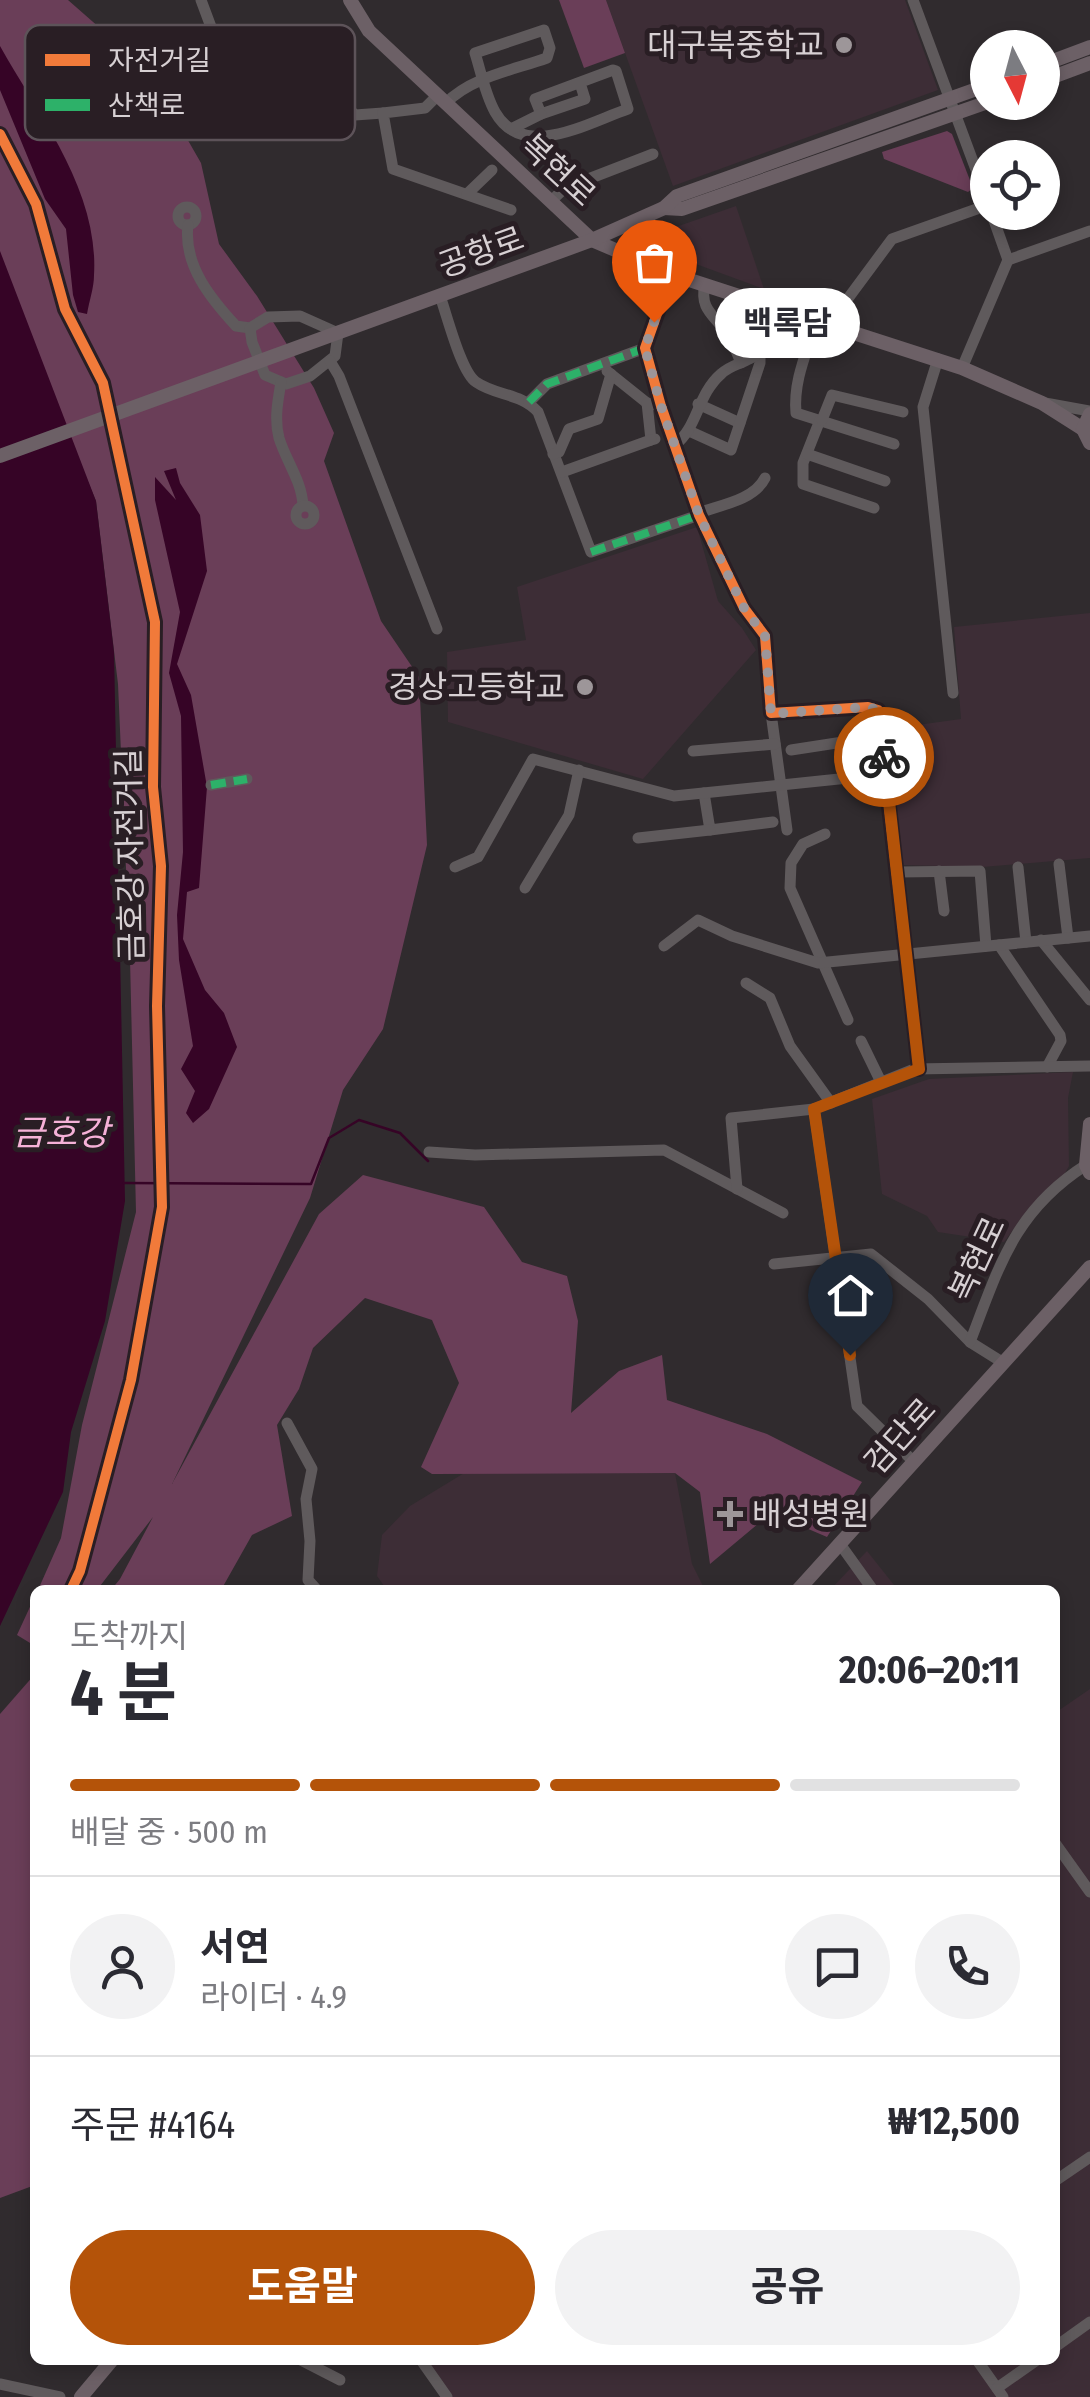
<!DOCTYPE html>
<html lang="ko">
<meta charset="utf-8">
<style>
body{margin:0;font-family:"Fira Sans Condensed","Noto Sans KR",sans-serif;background:#f2f2f3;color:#2b2b33;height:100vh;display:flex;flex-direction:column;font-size:38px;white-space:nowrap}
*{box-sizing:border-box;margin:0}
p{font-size:32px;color:#7c7c81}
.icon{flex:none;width:55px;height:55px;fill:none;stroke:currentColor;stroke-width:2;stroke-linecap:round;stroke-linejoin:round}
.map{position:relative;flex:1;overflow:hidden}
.side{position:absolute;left:30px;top:1585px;width:1030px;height:780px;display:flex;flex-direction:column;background:#fff;border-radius:15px;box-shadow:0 5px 15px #0003}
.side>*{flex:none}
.needle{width:65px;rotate:174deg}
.controls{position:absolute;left:970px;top:30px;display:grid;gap:20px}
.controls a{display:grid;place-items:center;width:90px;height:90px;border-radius:50%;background:#fff;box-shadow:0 5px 15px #0003;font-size:50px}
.pin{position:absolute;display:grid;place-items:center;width:85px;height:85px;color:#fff;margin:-102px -42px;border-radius:50% 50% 50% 0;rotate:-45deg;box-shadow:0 0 10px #0007}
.pin .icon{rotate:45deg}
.courier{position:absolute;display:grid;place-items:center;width:100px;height:100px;margin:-50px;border:8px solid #b45309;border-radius:50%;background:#fff;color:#222;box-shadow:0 2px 12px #0007}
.bubble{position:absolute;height:70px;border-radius:35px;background:#fff;box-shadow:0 5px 15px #0003;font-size:32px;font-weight:700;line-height:70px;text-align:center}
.head em{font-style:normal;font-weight:700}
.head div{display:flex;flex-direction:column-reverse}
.head{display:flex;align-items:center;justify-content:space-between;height:170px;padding:0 40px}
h1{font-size:65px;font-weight:700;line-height:75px}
.bar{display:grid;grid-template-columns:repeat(4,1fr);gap:15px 10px;align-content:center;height:120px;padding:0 40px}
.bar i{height:12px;border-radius:8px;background:#e1e1e2}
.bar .active{background:#b45309}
.bar p{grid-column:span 4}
.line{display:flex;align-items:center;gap:25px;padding:0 40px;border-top:2px solid #e1e1e2}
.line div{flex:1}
.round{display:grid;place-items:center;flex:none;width:105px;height:105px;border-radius:52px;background:#f2f2f3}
.action{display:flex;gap:20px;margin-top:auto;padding:20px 40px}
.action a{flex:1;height:115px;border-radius:60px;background:#b45309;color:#fff;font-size:40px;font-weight:700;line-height:115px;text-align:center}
.action a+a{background:#f2f2f3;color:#2b2b33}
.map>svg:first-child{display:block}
</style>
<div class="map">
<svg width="1090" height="2397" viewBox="0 0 1090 2397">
<rect width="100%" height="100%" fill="#302b2e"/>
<g fill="#3d2d36">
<path d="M 606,0 L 905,0 L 938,90 L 673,186 Z"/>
<path d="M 736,206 L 764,289 L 655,249 L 650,236 Z"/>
<path d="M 697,527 L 718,601 L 742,628 L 756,650 L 643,779 L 448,722 L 447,652 L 526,640 L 517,587 Z"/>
<path d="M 1090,613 L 1090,858 L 982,867 L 900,865 L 888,729 L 961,719 L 954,627 Z"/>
<path d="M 1073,1072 L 1068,1098 L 1069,1166 L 1062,1178 L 1029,1208 L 1004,1242 L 938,1232 L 927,1216 L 882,1194 L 872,1099 L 929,1079 Z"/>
<path d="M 479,1464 L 675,1473 L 692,1564 L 705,1590 L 387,1590 L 377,1576 L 382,1535 L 410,1506 Z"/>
<path d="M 867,1551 L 898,1590 L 830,1590 Z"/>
<path d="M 1090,1689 L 1090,2397 L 447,2397 L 421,2360 L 1055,2360 L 1055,1713 Z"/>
</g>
<g fill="#6a3e58">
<path d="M 0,0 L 68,0 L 117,43 L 144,38 L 151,76 L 201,163 L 219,244 L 257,296 L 314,388 L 334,433 L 324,461 L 381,621 L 419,677 L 427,845 L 383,1029 L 343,1090 L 310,1198 L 172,1484 L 319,1214 L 363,1175 L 484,1207 L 522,1262 L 567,1276 L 578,1321 L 571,1413 L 619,1371 L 662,1355 L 667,1400 L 767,1434 L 862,1482 L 827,1537 L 771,1513 L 710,1564 L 700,1492 L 675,1473 L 432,1474 L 421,1467 L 459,1383 L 432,1320 L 365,1298 L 313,1348 L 299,1389 L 277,1425 L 292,1516 L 252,1535 L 221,1590 L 111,1590 L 120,1579 L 153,1517 L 97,1590 L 38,1590 L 61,1538 L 82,1425 L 136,1212 L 130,959 L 118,684 L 96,501 L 0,273 Z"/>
<path d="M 559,0 L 606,0 L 625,53 L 584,68 Z"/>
<path d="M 947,131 L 952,134 L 973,188 L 968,192 L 884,159 L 882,152 Z"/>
<path d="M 35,1596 L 35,1646 L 17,1635 Z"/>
<path d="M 35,1674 L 35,2185 L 0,2198 L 0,1714 Z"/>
</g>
<g fill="#360426">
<path d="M 0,46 C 39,116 99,190 94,275 C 94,288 89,301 87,314 L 78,312 L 73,295 L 66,229 L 45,199 L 0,90 Z"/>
<path d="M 0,251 L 96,501 L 114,652 L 125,1201 L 105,1321 L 71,1432 L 63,1492 L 0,1626 Z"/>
<path d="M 176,468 L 180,483 L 200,515 L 207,571 L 177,664 L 191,695 L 207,787 L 199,888 L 187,892 L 183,939 L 205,990 L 224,1013 L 237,1047 L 209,1109 L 193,1123 L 186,1113 L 195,1091 L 181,1069 L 193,1046 L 179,960 L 177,915 L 183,852 L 181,716 L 169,673 L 180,612 L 155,500 L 155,477 L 176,500 L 164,471 Z"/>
</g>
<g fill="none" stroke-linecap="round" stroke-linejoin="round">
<path stroke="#360426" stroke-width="2.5" d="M 124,1183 L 311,1184 L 329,1138 L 359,1120 L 400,1133 L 428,1161"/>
<g stroke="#5f5a5c" stroke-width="11">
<path d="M 201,0 L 226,67 L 247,100 L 304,62 L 355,115 L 383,113"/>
<path d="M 913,0 L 988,202"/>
<path d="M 438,95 L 425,108 L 383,113 L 393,169 L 511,210"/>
<path d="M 446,103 C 471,77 514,70 547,58 L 550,48 L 544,30 L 475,53 C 481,72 485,94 495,112 C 523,162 589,122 628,109 L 616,71 L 613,70 L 535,99 L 541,114 L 585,99 L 580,83"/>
<path d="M 511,129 L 541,114"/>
<path d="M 467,194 L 492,170"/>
<path d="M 551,201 L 565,188 L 653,154"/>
<circle cx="187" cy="216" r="9"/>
<path d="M 188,225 C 183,265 211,299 236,326 L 250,328"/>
<path d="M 1008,260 L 1090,231"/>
<path d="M 671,274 L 645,348 L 661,406 L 699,515 L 744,608 L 765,636 L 771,713 L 868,707 L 878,710 L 919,1069"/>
<path d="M 705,284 C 699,309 714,315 727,333 C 733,342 737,353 741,363"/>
<path d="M 440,296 C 447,315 461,372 476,382 C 496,396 521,393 538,412 L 591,552 L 699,515"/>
<path d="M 300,316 L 338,333 L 335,356 L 310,376 L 286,384 L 265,375 L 252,342 L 250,328 L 268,317 Z"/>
<path d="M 816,322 C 807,352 793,381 796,413 L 894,444"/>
<path d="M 831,327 L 835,316 L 892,239 L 988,205"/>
<path d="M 938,359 L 923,407 L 953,693"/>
<path d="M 330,361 L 339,376 L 437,629"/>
<path d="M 962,368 L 1008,260 L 991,212"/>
<path d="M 607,371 L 647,403 L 661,406"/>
<path d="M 281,382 C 278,400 274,419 279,438 C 286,461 302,481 303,506"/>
<path d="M 529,402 L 547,384 L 645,348"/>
<path d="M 647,403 L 651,440 L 655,439"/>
<path d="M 1045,403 L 1090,411"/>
<path d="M 698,404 L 740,423"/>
<path d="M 820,420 L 803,463 L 803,484 L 874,508"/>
<path d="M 822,420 L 832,395 L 903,412"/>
<path d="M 689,431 L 731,450 L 760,363 L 760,352"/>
<path d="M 675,445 C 698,427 697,395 721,374 C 729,366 740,364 749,359 C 769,349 784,335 793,315"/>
<path d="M 553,454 L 559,452 L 569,429 L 598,419 L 611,374"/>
<path d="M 807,454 L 885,481"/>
<path d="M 562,472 L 651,440"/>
<circle cx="305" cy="515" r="9"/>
<path d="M 698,513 C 721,505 754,500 765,478"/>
<path d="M 771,713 L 787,830"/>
<path d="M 791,750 L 882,736"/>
<path d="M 693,751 L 775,744"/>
<path d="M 211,785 L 247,779"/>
<path d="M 704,793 L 710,830 L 773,822"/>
<path d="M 825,834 L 803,844 L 791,863 L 790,888 L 848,1020"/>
<path d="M 638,838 L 710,830"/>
<path d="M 1059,864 L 1068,938"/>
<path d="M 455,867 L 478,857 L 533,759 L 674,796 L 887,774"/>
<path d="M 1018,867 L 1026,942"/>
<path d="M 939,871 L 944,911"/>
<path d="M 898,872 L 980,871 L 986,946"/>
<path d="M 525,888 L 569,815 L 579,770"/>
<path d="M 1041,940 L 1090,1000"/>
<path d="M 999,945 L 1060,1035 L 1061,1041 L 1047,1067"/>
<path d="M 664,946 L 698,920 L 732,936 L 818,963 L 1090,936"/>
<path d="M 746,983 L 770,998 L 790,1046 L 831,1103"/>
<path d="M 861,1041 L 881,1082"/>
<path d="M 814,1109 L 857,1406 L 914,1462"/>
<path d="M 429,1152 L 475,1155 L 664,1150 L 783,1213"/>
<path d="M 737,1189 L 731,1118 L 814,1109 L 914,1069 L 1090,1066"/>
<path d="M 774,1264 L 871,1254 L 928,1299 L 970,1342 L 1002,1362"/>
<path d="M 970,1342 C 999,1267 1014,1211 1086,1165"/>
<path d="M 287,1423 L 312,1469 L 306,1499 L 310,1541 L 308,1580 L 317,1590"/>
<path d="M 840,1544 L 873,1590"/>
<path d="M 1055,1843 L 1090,1892"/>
<path d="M 1055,2181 L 1090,2157"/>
<path d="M 1055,2347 L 1090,2322"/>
<path d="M 301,2360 L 340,2380"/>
<path d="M 421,2360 L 447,2397"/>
<path d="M 977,2360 L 1003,2397"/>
<path d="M 0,2384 L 60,2397"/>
<path d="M 997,2388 L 1037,2360"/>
</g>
<g stroke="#6c6066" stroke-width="14">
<path d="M 350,0 L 369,31 L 592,240 L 671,274 L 962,368 L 1042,403 L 1083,429"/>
<path d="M 1042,65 L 1090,47"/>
<path d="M 1042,81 L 1090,63"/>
<path d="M 664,208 L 682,209 L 988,102"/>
<path d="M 649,215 C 640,236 643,246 652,266"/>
<path d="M 1090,414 L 1083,429 L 1090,443"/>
<path d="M 0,456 L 592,240 L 664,208 L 677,196 L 988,85"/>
<path d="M 1090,1124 L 1086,1165 L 1090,1173"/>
<path d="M 798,1590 L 1090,1267"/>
<path d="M 81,2397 L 112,2360"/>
</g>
<g stroke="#2db169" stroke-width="8" stroke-dasharray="15 8" stroke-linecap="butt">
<path d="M 529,402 L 547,384 L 645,348"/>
<path d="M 591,552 L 699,515"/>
<path d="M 211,785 L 247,779"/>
</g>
<defs>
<g id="cycleway">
<path d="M 0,134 L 36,204 L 65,309 L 103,383 L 155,622 L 153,787 L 161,866 L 157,1006 L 162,1207 L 131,1380 L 80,1571 L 71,1590"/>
<path d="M 671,274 L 645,348 L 661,406 L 699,515 L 744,608 L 765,636 L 771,713 L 868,707 L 878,710 L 919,1069"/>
</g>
</defs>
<use href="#cycleway" stroke="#291e24" stroke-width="16"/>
<use href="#cycleway" stroke="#f17a3a" stroke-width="10"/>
</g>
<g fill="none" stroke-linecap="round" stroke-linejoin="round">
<path stroke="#9d9699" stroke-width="10" stroke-dasharray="0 18" d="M 654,322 L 645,348 L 661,406 L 699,515 L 744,608 L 765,636 L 771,714 L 868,707 L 878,710 L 884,757"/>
<path stroke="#b45309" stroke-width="12" d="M 850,1355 L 814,1109 L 919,1069 L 884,757"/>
</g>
<g fill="#9d9699" stroke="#291e24" stroke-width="4">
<circle cx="844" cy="45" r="10"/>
<circle cx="585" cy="687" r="10"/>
<path d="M725 1499h10v10h10v10h-10v10h-10v-10h-10v-10h10z"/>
</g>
<g text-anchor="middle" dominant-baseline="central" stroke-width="10" stroke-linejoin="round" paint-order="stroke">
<g font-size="32" fill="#d7d0d3" stroke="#291e24" text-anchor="end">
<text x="824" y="45">대구북중학교</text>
<text x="565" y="687">경상고등학교</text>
<text x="752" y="1514" text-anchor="start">배성병원</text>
</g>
<g font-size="32" fill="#d7d0d3" stroke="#291e24">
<text transform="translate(558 170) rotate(43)">복현로</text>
<text transform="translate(481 252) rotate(-20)">공항로</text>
<text transform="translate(130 855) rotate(-91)">금호강 자전거길</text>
<text transform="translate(977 1259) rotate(-65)">복현로</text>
<text transform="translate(900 1436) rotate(-48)">검단로</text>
</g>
<g font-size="35" font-style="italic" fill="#f5b1d7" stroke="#291e24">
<text x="61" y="1133">금호강</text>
</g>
</g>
<rect x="25" y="25" width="330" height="115" rx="15" fill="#291e24" stroke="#5d5359" stroke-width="2.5"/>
<rect x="45" y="54" width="45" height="12" fill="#f17a3a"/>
<rect x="45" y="99" width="45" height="12" fill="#2db169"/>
<g font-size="28" fill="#d7d0d3">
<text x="108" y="70">자전거길</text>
<text x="108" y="115">산책로</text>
</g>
</svg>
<div class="controls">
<a><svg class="needle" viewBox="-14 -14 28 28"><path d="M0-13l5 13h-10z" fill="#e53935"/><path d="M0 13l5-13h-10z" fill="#7c7c81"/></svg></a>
<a><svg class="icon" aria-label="locate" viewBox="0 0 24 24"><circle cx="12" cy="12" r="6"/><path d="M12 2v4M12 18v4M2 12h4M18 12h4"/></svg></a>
</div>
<div class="pin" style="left:654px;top:322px;background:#ea580c"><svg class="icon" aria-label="bag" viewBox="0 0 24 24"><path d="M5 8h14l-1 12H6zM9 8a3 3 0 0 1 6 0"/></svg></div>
<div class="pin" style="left:850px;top:1355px;background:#1f2937"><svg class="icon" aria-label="home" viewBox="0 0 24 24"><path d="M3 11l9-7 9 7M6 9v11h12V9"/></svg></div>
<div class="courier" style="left:884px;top:757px"><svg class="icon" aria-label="bike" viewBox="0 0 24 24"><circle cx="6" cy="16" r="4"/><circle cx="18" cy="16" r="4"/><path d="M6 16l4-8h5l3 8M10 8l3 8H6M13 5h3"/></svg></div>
<div class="bubble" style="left:715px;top:288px;width:145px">백록담</div>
<section class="side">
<div class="head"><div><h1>4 분</h1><p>도착까지</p></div><em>20:06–20:11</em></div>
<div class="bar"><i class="active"></i><i class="active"></i><i class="active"></i><i></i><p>배달 중 · 500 m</p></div>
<div class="line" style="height:180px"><a class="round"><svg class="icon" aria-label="person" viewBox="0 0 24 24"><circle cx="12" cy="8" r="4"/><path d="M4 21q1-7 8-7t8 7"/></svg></a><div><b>서연</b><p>라이더 · 4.9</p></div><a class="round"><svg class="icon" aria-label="chat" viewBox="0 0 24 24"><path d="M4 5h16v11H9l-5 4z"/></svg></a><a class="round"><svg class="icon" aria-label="phone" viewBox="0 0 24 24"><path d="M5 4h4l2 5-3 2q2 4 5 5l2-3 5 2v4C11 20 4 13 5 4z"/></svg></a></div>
<div class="line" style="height:130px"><div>주문 #4164</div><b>₩12,500</b></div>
<div class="action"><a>도움말</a><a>공유</a></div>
</section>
</div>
